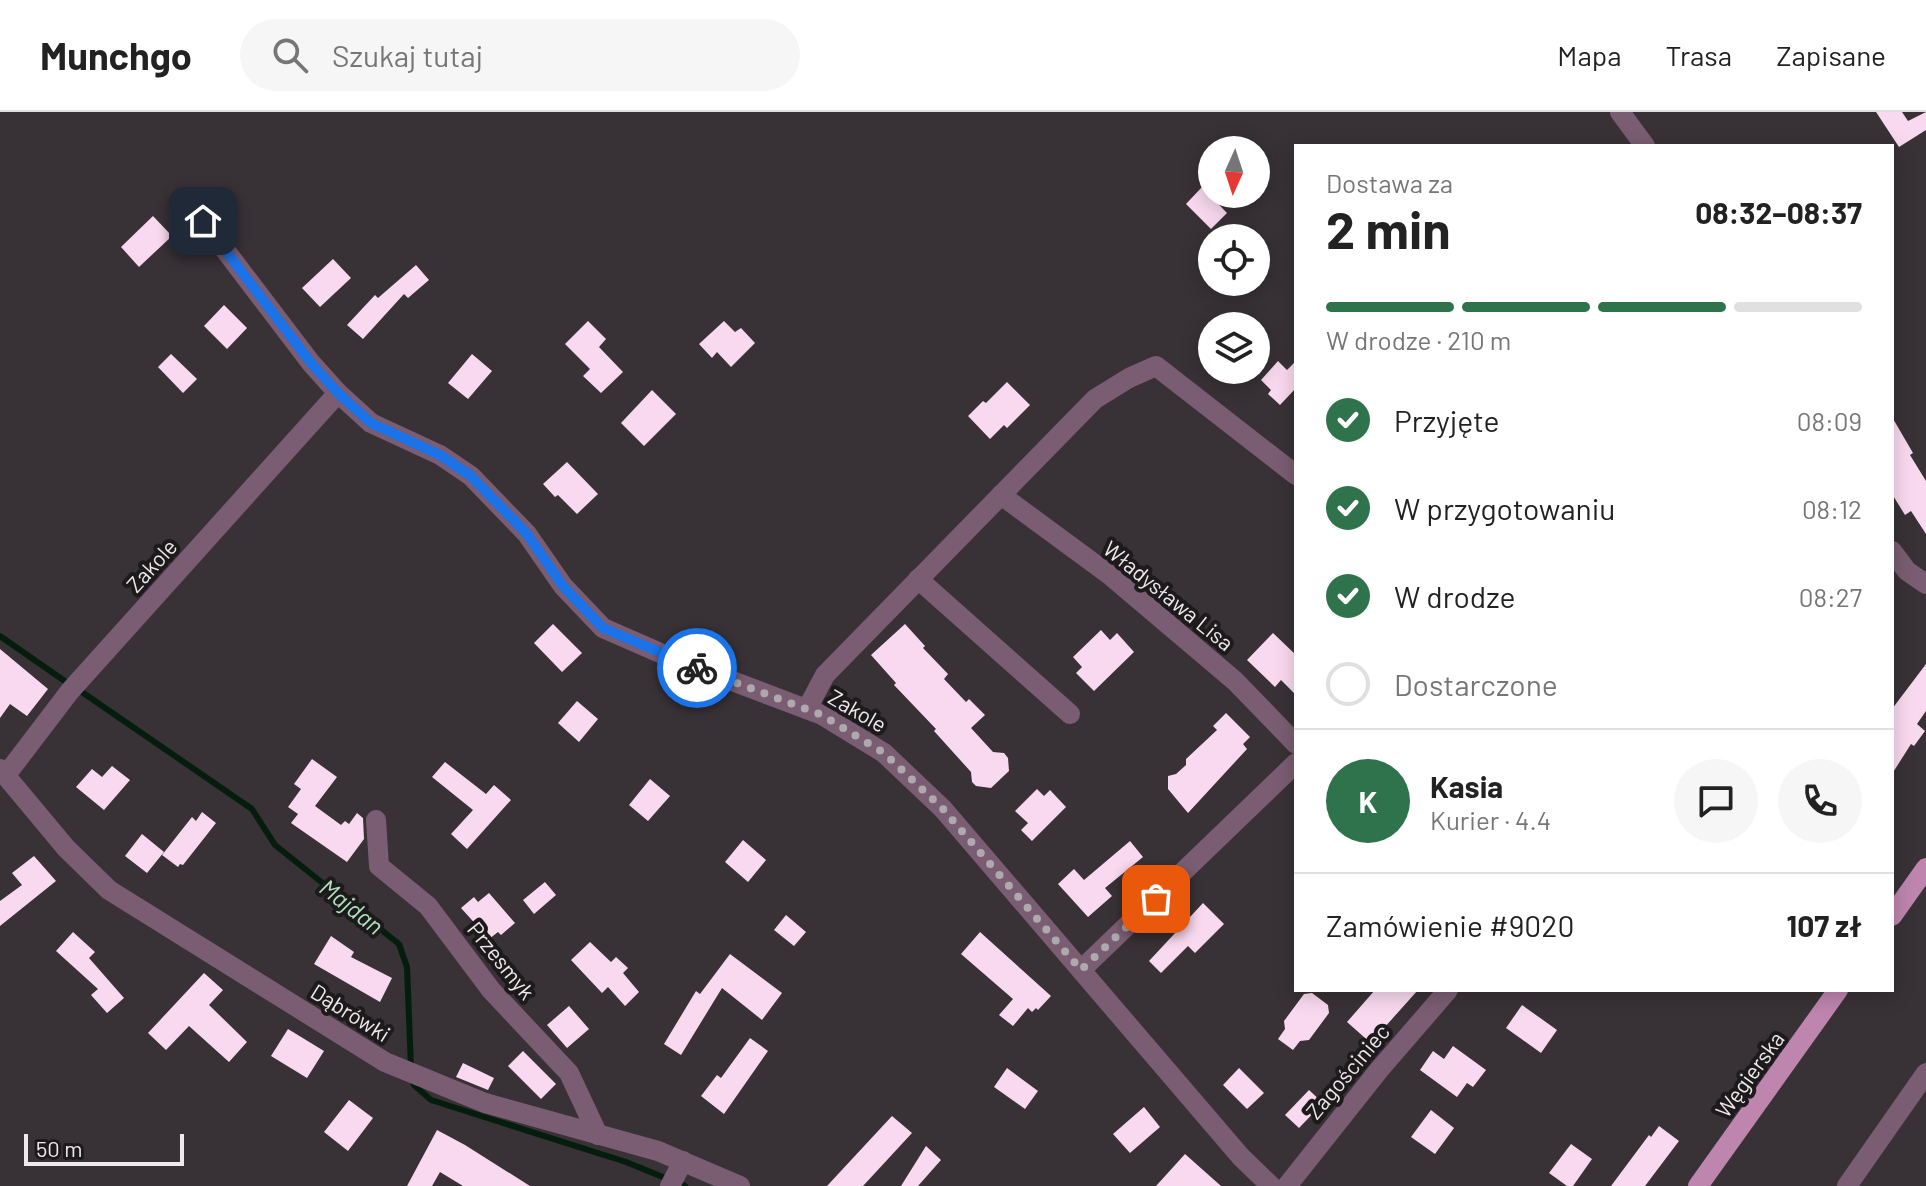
<!DOCTYPE html>
<html lang="pl">
<meta charset="utf-8">
<style>
body{margin:0;font-family:Barlow,sans-serif;background:#f6f6f6;color:#222;height:100vh;display:flex;flex-direction:column;font-size:30px;white-space:nowrap}
*{box-sizing:border-box;margin:0}
p{font-size:26px;color:#767676}
.icon{flex:none;width:44px;height:44px;fill:none;stroke:currentColor;stroke-width:2;stroke-linecap:round;stroke-linejoin:round}
.map{position:relative;flex:1;overflow:hidden}
.details{position:absolute;left:1294px;top:32px;width:600px;height:848px;display:flex;flex-direction:column;background:#fff;border-radius:0px;box-shadow:0 4px 20px #0003}
.details>*{flex:none}
.needle{width:52px;rotate:183deg}
.buttons{position:absolute;left:1198px;top:24px;display:grid;gap:16px}
.buttons a{display:grid;place-items:center;width:72px;height:72px;border-radius:50%;background:#fff;box-shadow:0 4px 20px #0003;font-size:40px}
.scale{position:absolute;left:24px;bottom:20px;width:160px;box-sizing:border-box;padding-left:8px;border:4px solid #eee9ec;border-top:0;font-size:22px;line-height:28px;white-space:nowrap;color:#eee9ec;-webkit-text-stroke:6px #1d1a1c;paint-order:stroke}
.pin{position:absolute;display:grid;place-items:center;width:68px;height:68px;color:#fff;margin:-34px;border-radius:16px;box-shadow:0 4px 12px #0006}
.courier{position:absolute;display:grid;place-items:center;width:80px;height:80px;margin:-40px;border:6px solid #1a73e8;border-radius:50%;background:#fff;color:#222;box-shadow:0 2px 10px #0007}
.overview em{font-style:normal;font-weight:700}
.overview div{display:flex;flex-direction:column-reverse}
.overview{display:flex;align-items:center;justify-content:space-between;height:136px;padding:0 32px}
h1{font-size:52px;font-weight:700;line-height:60px}
.bar{display:grid;grid-template-columns:repeat(4,1fr);gap:12px 8px;align-content:center;height:96px;padding:0 32px}
.bar i{height:10px;border-radius:6px;background:#e0e0e0}
.bar .selected{background:#2e734b}
.bar p{grid-column:span 4}
.line{display:flex;align-items:center;gap:20px;padding:0 32px;border-top:2px solid #e0e0e0}
.line div{flex:1}
.round{display:grid;place-items:center;flex:none;width:84px;height:84px;border-radius:42px;background:#f6f6f6}
ol{padding:0 32px;list-style:none}
li{display:flex;align-items:center;gap:24px;height:88px}
li p{margin-inline-start:auto}
li .icon{padding:8px;border-radius:50%;background:#2e734b;color:#fff;stroke-width:4}
li:last-child{color:#767676}
li i{width:44px;height:44px;border:4px solid #e0e0e0;border-radius:50%}
header{display:flex;align-items:center;gap:48px;box-sizing:border-box;height:112px;padding:0 40px;background:#fff;border-bottom:2px solid #e0e0e0}
header strong{font-size:38px}
nav{display:flex;gap:44px;margin-inline-start:auto;font-size:28px}
.search{width:560px;height:72px;background:#f6f6f6;display:flex;align-items:center;gap:20px;box-sizing:border-box;padding:0 28px;border-radius:44px;color:#767676;font-size:30px}
.map>svg:first-child{display:block}
</style>
<header>
<strong>Munchgo</strong>
<div class="search"><svg class="icon" aria-label="search" viewBox="0 0 24 24"><circle cx="10" cy="10" r="6"/><path d="M15 15l6 6"/></svg>Szukaj tutaj</div>
<nav><a>Mapa</a><a>Trasa</a><a>Zapisane</a></nav>
</header>
<div class="map">
<svg width="1926" height="1074" viewBox="0 0 1926 1074">
<rect width="100%" height="100%" fill="#383136"/>
<g fill="none" stroke-linecap="round" stroke-linejoin="round">
<g stroke="#041d0d" stroke-width="6">
<path d="M 0,524 L 69,572"/>
<path d="M 79,578 L 252,697 L 275,733 L 399,832 L 407,855 L 411,955"/>
<path d="M 412,966 L 414,973 L 431,988 L 626,1050 L 685,1074"/>
</g>
</g>
<g fill="#f9d9ef">
<path d="M 1876,0 L 1902,0 L 1908,9 L 1926,0 L 1926,18 L 1899,35 Z"/>
<path d="M 1202,75 L 1227,101 L 1211,117 L 1186,92 Z"/>
<path d="M 153,104 L 172,124 L 139,155 L 121,135 Z"/>
<path d="M 333,147 L 351,166 L 320,195 L 302,176 Z"/>
<path d="M 416,153 L 429,168 L 408,186 L 404,182 L 363,227 L 347,213 L 375,183 L 378,186 Z"/>
<path d="M 224,193 L 247,216 L 227,237 L 204,214 Z"/>
<path d="M 588,209 L 606,227 L 599,235 L 623,260 L 601,281 L 583,264 L 590,257 L 565,232 Z"/>
<path d="M 724,209 L 735,220 L 741,216 L 755,231 L 731,255 L 717,240 L 712,246 L 699,232 Z"/>
<path d="M 171,242 L 197,267 L 183,281 L 158,255 Z"/>
<path d="M 472,242 L 492,259 L 468,287 L 448,271 Z"/>
<path d="M 1278,249 L 1287,258 L 1296,249 L 1296,276 L 1280,293 L 1268,282 L 1271,278 L 1261,268 Z"/>
<path d="M 1007,270 L 1030,293 L 1007,316 L 1004,313 L 990,327 L 968,304 L 983,289 L 986,291 Z"/>
<path d="M 652,278 L 676,302 L 644,334 L 621,311 Z"/>
<path d="M 1892,305 L 1913,341 L 1910,343 L 1926,369 L 1926,422 L 1911,399 L 1905,403 L 1892,382 Z"/>
<path d="M 567,350 L 598,382 L 577,402 L 558,383 L 555,385 L 543,372 Z"/>
<path d="M 553,512 L 582,541 L 562,560 L 534,531 Z"/>
<path d="M 905,512 L 925,534 L 923,536 L 948,562 L 944,567 L 966,590 L 969,587 L 985,603 L 971,616 L 993,640 L 1004,641 L 1008,646 L 1009,659 L 991,676 L 976,674 L 972,670 L 971,660 L 934,619 L 936,617 L 894,573 L 896,571 L 871,543 Z"/>
<path d="M 1101,518 L 1110,528 L 1117,521 L 1134,540 L 1094,579 L 1076,561 L 1082,555 L 1073,545 Z"/>
<path d="M 1273,521 L 1296,543 L 1296,583 L 1281,568 L 1275,575 L 1247,548 Z"/>
<path d="M 0,537 L 48,577 L 27,604 L 10,592 L 0,606 Z"/>
<path d="M 1926,552 L 1926,599 L 1917,612 L 1925,619 L 1914,634 L 1911,632 L 1892,662 L 1892,597 Z"/>
<path d="M 577,589 L 598,607 L 579,630 L 558,611 Z"/>
<path d="M 1226,601 L 1250,625 L 1243,632 L 1247,637 L 1188,701 L 1168,677 L 1168,664 L 1176,662 L 1186,653 L 1186,647 L 1217,618 L 1213,614 Z"/>
<path d="M 312,647 L 337,665 L 315,694 L 341,713 L 345,709 L 349,712 L 357,701 L 363,706 L 364,727 L 347,750 L 291,711 L 298,702 L 288,695 L 301,677 L 294,672 Z"/>
<path d="M 445,650 L 486,682 L 494,673 L 511,688 L 467,737 L 451,722 L 473,698 L 432,665 Z"/>
<path d="M 112,654 L 130,668 L 104,698 L 76,675 L 92,657 L 102,665 Z"/>
<path d="M 650,667 L 670,684 L 648,709 L 629,693 Z"/>
<path d="M 1037,677 L 1044,684 L 1050,678 L 1066,695 L 1032,729 L 1021,718 L 1028,711 L 1015,699 Z"/>
<path d="M 202,700 L 216,711 L 183,753 L 180,752 L 178,755 L 162,743 L 192,705 L 196,709 Z"/>
<path d="M 142,722 L 164,740 L 147,761 L 125,744 Z"/>
<path d="M 743,728 L 766,748 L 748,770 L 725,750 Z"/>
<path d="M 1130,729 L 1143,745 L 1105,776 L 1112,784 L 1088,805 L 1058,772 L 1074,757 L 1084,768 Z"/>
<path d="M 34,744 L 56,769 L 0,814 L 0,789 L 22,773 L 12,761 Z"/>
<path d="M 545,770 L 556,783 L 534,802 L 523,788 Z"/>
<path d="M 489,781 L 515,811 L 501,823 L 498,820 L 489,827 L 461,796 L 474,785 L 478,790 Z"/>
<path d="M 1203,791 L 1224,812 L 1195,841 L 1188,834 L 1161,861 L 1149,849 Z"/>
<path d="M 786,803 L 806,820 L 794,834 L 774,818 Z"/>
<path d="M 73,820 L 95,840 L 89,846 L 124,886 L 107,901 L 91,883 L 98,877 L 56,839 Z"/>
<path d="M 980,820 L 1051,884 L 1038,898 L 1036,896 L 1032,900 L 1028,896 L 1013,914 L 999,903 L 1013,887 L 961,842 Z"/>
<path d="M 331,824 L 354,840 L 351,845 L 392,866 L 380,890 L 314,852 Z"/>
<path d="M 590,830 L 611,850 L 616,845 L 628,856 L 623,861 L 639,880 L 625,894 L 608,875 L 602,881 L 571,848 Z"/>
<path d="M 730,842 L 782,881 L 762,908 L 722,876 L 681,943 L 664,932 L 696,879 L 700,882 Z"/>
<path d="M 204,861 L 223,878 L 209,893 L 247,930 L 229,950 L 189,914 L 166,938 L 148,921 Z"/>
<path d="M 1375,878 L 1418,878 L 1384,916 L 1387,918 L 1373,933 L 1347,910 Z"/>
<path d="M 1312,881 L 1328,893 L 1329,901 L 1309,928 L 1300,929 L 1293,938 L 1278,927 L 1285,917 L 1284,909 L 1304,882 Z"/>
<path d="M 1522,893 L 1557,918 L 1541,941 L 1506,916 Z"/>
<path d="M 569,894 L 589,917 L 567,936 L 547,913 Z"/>
<path d="M 288,917 L 324,939 L 307,966 L 271,944 Z"/>
<path d="M 750,926 L 768,939 L 724,1002 L 701,984 L 717,963 L 721,966 Z"/>
<path d="M 1453,934 L 1486,958 L 1473,975 L 1467,971 L 1457,985 L 1420,958 L 1433,939 L 1444,947 Z"/>
<path d="M 523,939 L 556,972 L 541,987 L 508,954 Z"/>
<path d="M 463,951 L 494,966 L 488,978 L 456,965 Z"/>
<path d="M 1007,956 L 1038,979 L 1025,997 L 994,975 Z"/>
<path d="M 1239,956 L 1264,981 L 1247,997 L 1223,973 Z"/>
<path d="M 1309,978 L 1323,991 L 1299,1016 L 1285,1003 Z"/>
<path d="M 349,988 L 373,1006 L 348,1039 L 324,1020 Z"/>
<path d="M 1144,995 L 1160,1015 L 1130,1041 L 1113,1022 Z"/>
<path d="M 1431,998 L 1454,1016 L 1435,1042 L 1411,1025 Z"/>
<path d="M 892,1004 L 912,1021 L 863,1074 L 827,1074 Z"/>
<path d="M 1659,1014 L 1679,1029 L 1645,1074 L 1611,1074 L 1649,1023 L 1651,1025 Z"/>
<path d="M 437,1018 L 465,1033 L 530,1074 L 463,1074 L 440,1060 L 432,1074 L 407,1074 Z"/>
<path d="M 1571,1032 L 1592,1047 L 1573,1074 L 1567,1074 L 1549,1061 Z"/>
<path d="M 926,1034 L 941,1048 L 918,1074 L 901,1074 Z"/>
<path d="M 1185,1042 L 1221,1074 L 1156,1074 Z"/>
</g>
<g fill="none" stroke-linecap="round" stroke-linejoin="round">
<g stroke="#7a5d72" stroke-width="20">
<path d="M 1620,0 L 1645,34"/>
<path d="M 203,109 L 311,251 L 338,281 L 371,311 L 440,343 L 471,364 L 527,422 L 563,474 L 603,516 L 674,547 L 822,603 L 884,641 L 943,697 L 1241,1045 L 1271,1074"/>
<path d="M 1001,383 L 1111,464 L 1235,569 L 1296,632"/>
<path d="M 1892,439 L 1907,459 L 1926,472"/>
<path d="M 918,467 L 1070,602"/>
<path d="M 807,597 L 825,563 L 1095,287 L 1129,266 L 1156,254 L 1296,363"/>
<path d="M 0,657 L 66,736 L 109,778 L 385,950 L 485,991 L 658,1039 L 740,1074"/>
<path d="M 6,663 L 70,579 L 338,281"/>
<path d="M 376,708 L 379,754 L 428,794 L 491,878 L 569,961 L 598,1023"/>
<path d="M 1081,858 L 1296,651"/>
<path d="M 670,1074 L 683,1049"/>
<path d="M 1287,1074 L 1379,958 L 1448,878"/>
<path d="M 1847,1074 L 1926,961"/>
</g>
<g stroke="#be85ae" stroke-width="20">
<path d="M 1892,804 L 1926,756"/>
<path d="M 1698,1074 L 1838,878"/>
</g>
</g>
<g fill="none" stroke-linecap="round" stroke-linejoin="round">
<path stroke="#aea9ac" stroke-width="8" stroke-dasharray="0 14.4" d="M 697,556 L 822,603 L 884,641 L 943,697 L 1081,858 L 1156,787"/>
<path stroke="#1a73e8" stroke-width="10" d="M 203,109 L 311,251 L 338,281 L 371,311 L 440,343 L 471,364 L 527,422 L 563,474 L 603,516 L 697,556"/>
</g>
<g text-anchor="middle" dominant-baseline="central" stroke-width="8" stroke-linejoin="round" paint-order="stroke">
<g font-size="22" fill="#eee9ec" stroke="#1d1a1c">
<text transform="translate(151 453) rotate(-48)">Zakole</text>
<text transform="translate(1169 483) rotate(39)">Władysława Lisa</text>
<text transform="translate(858 598) rotate(30)">Zakole</text>
<text transform="translate(502 848) rotate(51)">Przesmyk</text>
<text transform="translate(351 900) rotate(32)">Dąbrówki</text>
<text transform="translate(1347 959) rotate(-50)">Zagościniec</text>
<text transform="translate(1749 962) rotate(-54)">Węgierska</text>
</g>
<g font-size="24" font-style="italic" fill="#afe4be" stroke="#1d1a1c">
<text transform="translate(352 794) rotate(38)">Majdan</text>
</g>
</g>
</svg>
<div class="buttons">
<a><svg class="needle" viewBox="-14 -14 28 28"><path d="M0-13l5 13h-10z" fill="#e53935"/><path d="M0 13l5-13h-10z" fill="#767676"/></svg></a>
<a><svg class="icon" aria-label="locate" viewBox="0 0 24 24"><circle cx="12" cy="12" r="6"/><path d="M12 2v4M12 18v4M2 12h4M18 12h4"/></svg></a>
<a><svg class="icon" aria-label="layers" viewBox="0 0 24 24"><path d="M12 4l9 5-9 5-9-5zM3 14l9 5 9-5"/></svg></a>
</div>
<div class="scale">50 m</div>
<div class="pin" style="left:1156px;top:787px;background:#ea580c"><svg class="icon" aria-label="bag" viewBox="0 0 24 24"><path d="M5 8h14l-1 12H6zM9 8a3 3 0 0 1 6 0"/></svg></div>
<div class="pin" style="left:203px;top:109px;background:#1f2937"><svg class="icon" aria-label="home" viewBox="0 0 24 24"><path d="M3 11l9-7 9 7M6 9v11h12V9"/></svg></div>
<div class="courier" style="left:697px;top:556px"><svg class="icon" aria-label="bike" viewBox="0 0 24 24"><circle cx="6" cy="16" r="4"/><circle cx="18" cy="16" r="4"/><path d="M6 16l4-8h5l3 8M10 8l3 8H6M13 5h3"/></svg></div>
<section class="details">
<div class="overview"><div><h1>2 min</h1><p>Dostawa za</p></div><em>08:32–08:37</em></div>
<div class="bar"><i class="selected"></i><i class="selected"></i><i class="selected"></i><i></i><p>W drodze · 210 m</p></div>
<ol>
<li><svg class="icon" aria-label="check" viewBox="0 0 24 24"><path d="M5 12l5 5 9-10"/></svg>Przyjęte<p>08:09</p></li>
<li><svg class="icon" aria-label="check" viewBox="0 0 24 24"><path d="M5 12l5 5 9-10"/></svg>W przygotowaniu<p>08:12</p></li>
<li><svg class="icon" aria-label="check" viewBox="0 0 24 24"><path d="M5 12l5 5 9-10"/></svg>W drodze<p>08:27</p></li>
<li><i></i>Dostarczone</li>
</ol>
<div class="line" style="height:144px"><b class="round" style="background:#2e734b;color:#fff">K</b><div><b>Kasia</b><p>Kurier · 4.4</p></div><a class="round"><svg class="icon" aria-label="chat" viewBox="0 0 24 24"><path d="M4 5h16v11H9l-5 4z"/></svg></a><a class="round"><svg class="icon" aria-label="phone" viewBox="0 0 24 24"><path d="M5 4h4l2 5-3 2q2 4 5 5l2-3 5 2v4C11 20 4 13 5 4z"/></svg></a></div>
<div class="line" style="height:104px"><div>Zamówienie #9020</div><b>107 zł</b></div>
</section>
</div>
